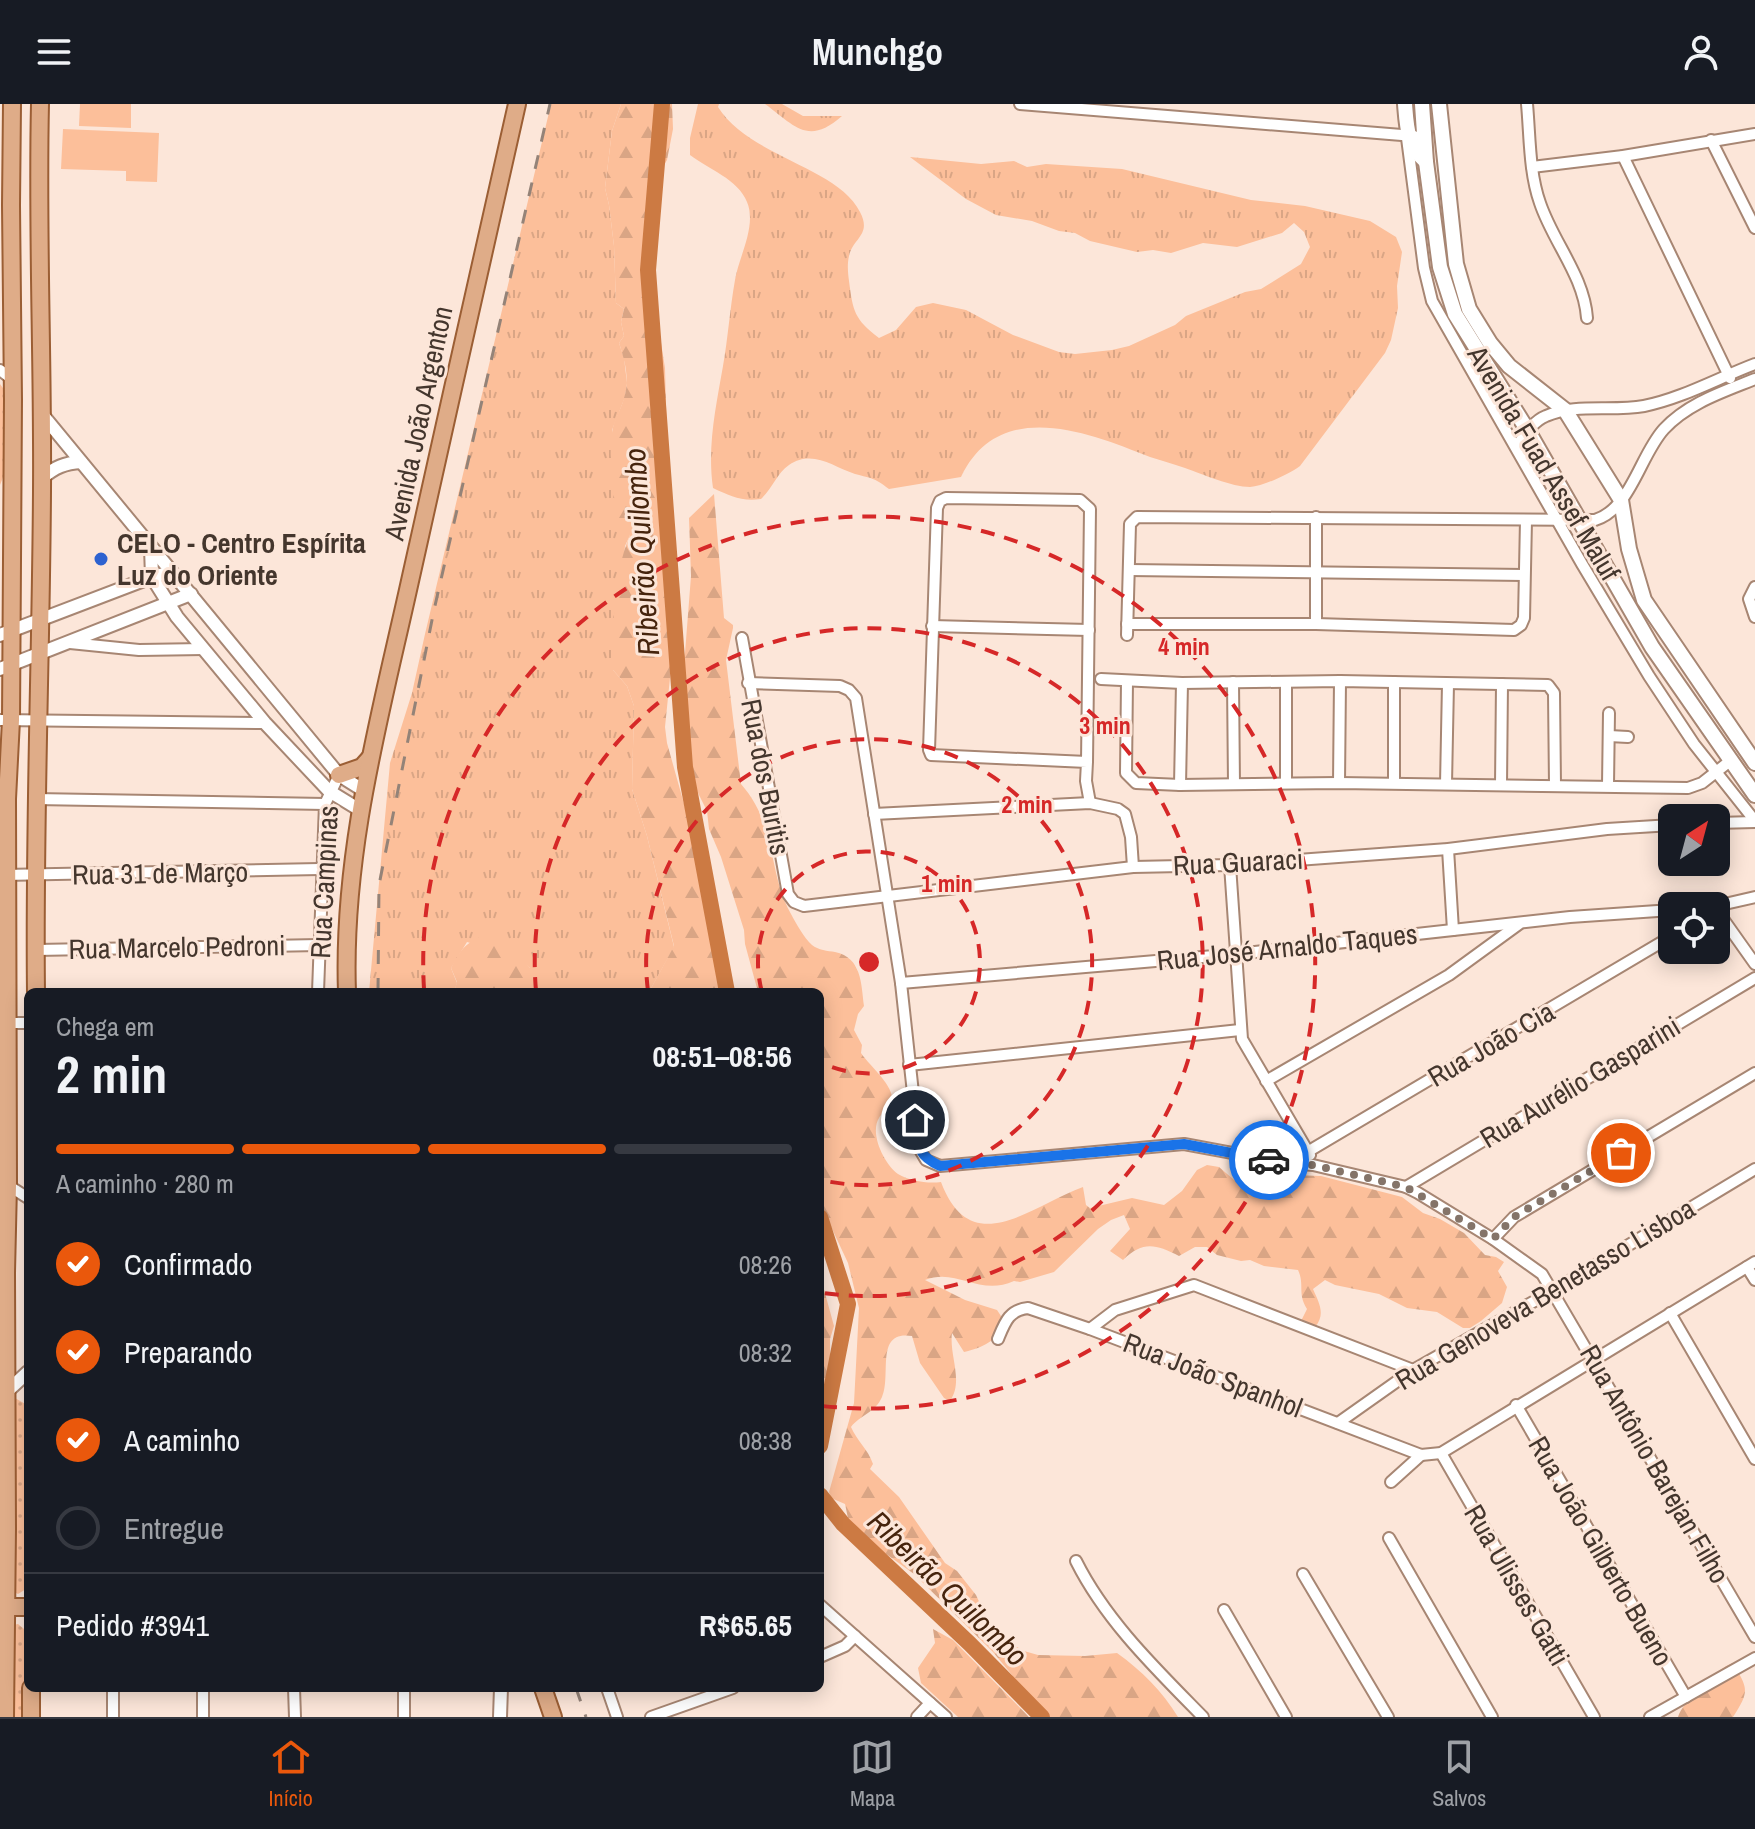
<!DOCTYPE html>
<html lang="pt">
<meta charset="utf-8">
<style>
body{margin:0;font-family:"Archivo Narrow",sans-serif;background:#242831;color:#f1f3f6;height:100vh;display:flex;flex-direction:column;font-size:30px;white-space:nowrap}
*{box-sizing:border-box;margin:0}
p{font-size:26px;color:#9ea1a6}
.icon{flex:none;width:44px;height:44px;fill:none;stroke:currentColor;stroke-width:2;stroke-linecap:round;stroke-linejoin:round}
.map{position:relative;flex:1;overflow:hidden}
.sheet{position:absolute;left:24px;top:884px;width:800px;height:704px;display:flex;flex-direction:column;background:#171b24;border-radius:12px;box-shadow:0 4px 20px #0003}
.sheet>*{flex:none}
.needle{width:52px;rotate:36deg}
.controls{position:absolute;left:1658px;top:700px;display:grid;gap:16px}
.controls a{display:grid;place-items:center;width:72px;height:72px;border-radius:12px;background:#171b24;box-shadow:0 4px 20px #0003;font-size:40px}
.pin{position:absolute;display:grid;place-items:center;width:68px;height:68px;color:#fff;margin:-34px;border:4px solid #fff;border-radius:50%;box-shadow:0 2px 8px #0007}
.courier{position:absolute;display:grid;place-items:center;width:80px;height:80px;margin:-40px;border:6px solid #1a73e8;border-radius:50%;background:#fff;color:#222;box-shadow:0 2px 10px #0007}
.headline em{font-style:normal;font-weight:800}
.headline div{display:flex;flex-direction:column-reverse}
.headline{display:flex;align-items:center;justify-content:space-between;height:136px;padding:0 32px}
h1{font-size:52px;font-weight:800;line-height:60px}
.bar{display:grid;grid-template-columns:repeat(4,1fr);gap:12px 8px;align-content:center;height:96px;padding:0 32px}
.bar i{height:10px;border-radius:6px;background:#363941}
.bar .current{background:#ea580c}
.bar p{grid-column:span 4}
.line{display:flex;align-items:center;gap:20px;padding:0 32px;border-top:2px solid #363941}
.line div{flex:1}
ol{padding:0 32px;list-style:none}
li{display:flex;align-items:center;gap:24px;height:88px}
li p{margin-inline-start:auto}
li .icon{padding:8px;border-radius:50%;background:#ea580c;color:#fff;stroke-width:4}
li:last-child{color:#9ea1a6}
li i{width:44px;height:44px;border:4px solid #363941;border-radius:50%}
header{display:flex;justify-content:space-between;align-items:center;height:104px;padding:0 32px;background:#171b24;font-size:36px;font-weight:800}
.tab-bar{display:flex;justify-content:space-around;align-items:center;height:112px;border-top:2px solid #363941;background:#171b24;font-size:22px;color:#9ea1a6}
.tab-bar a{display:grid;justify-items:center;gap:4px}
.tab-bar .current{color:#ea580c}
.map>svg:first-child{display:block}
</style>
<header><svg class="icon" aria-label="menu" viewBox="0 0 24 24"><path d="M4 6h16M4 12h16M4 18h16"/></svg>Munchgo<svg class="icon" aria-label="person" viewBox="0 0 24 24"><circle cx="12" cy="8" r="4"/><path d="M4 21q1-7 8-7t8 7"/></svg></header>
<div class="map">
<svg width="1755" height="1613" viewBox="0 0 1755 1613">
<defs>
<pattern id="grass-tufts" width="24" height="20" patternUnits="userSpaceOnUse" patternTransform="scale(2)"><rect width="24" height="20" fill="#fcbf9a"/><path d="M3 7l-1-3M5 7V3M7 7l1-3M15 17l-1-3M17 17v-4M19 17l1-3" fill="none" stroke="#d9a585"/></pattern>
<pattern id="forest-firs" width="22" height="20" patternUnits="userSpaceOnUse" patternTransform="scale(2)"><rect width="22" height="20" fill="#fcbf9a"/><path d="M5 1l3.5 6h-7zM16 11l3.5 6h-7z" fill="#d9a585"/></pattern>
<pattern id="park-dots" width="8" height="8" patternUnits="userSpaceOnUse" patternTransform="scale(2)"><rect width="8" height="8" fill="#fcbf9a"/><path d="M2 2h.1M6 6h.1" fill="none" stroke="#d9a585" stroke-width="1.8" stroke-linecap="round"/></pattern>
</defs>
<rect width="100%" height="100%" fill="#fce6d9"/>
<g fill="url(#grass-tufts)">
<path d="M 551,0 L 621,0 L 612,27 L 605,84 L 609,101 L 614,142 L 616,199 L 624,205 L 621,218 L 624,232 L 619,239 L 624,254 L 627,279 L 625,293 L 612,326 L 630,431 L 625,442 L 613,566 L 627,582 L 634,602 L 632,685 L 647,732 L 674,843 L 649,888 L 530,888 L 530,864 L 520,854 L 467,838 L 451,864 L 457,879 L 454,888 L 369,888 L 390,659 L 412,589 L 425,530 Z"/>
<path d="M 698,0 L 719,0 L 718,3 C 749,53 838,63 860,108 C 872,131 853,134 849,152 C 847,161 848,169 849,177 C 853,207 854,215 879,234 L 896,226 L 916,203 L 933,199 L 966,206 L 1013,231 L 1059,248 L 1075,250 L 1112,246 L 1129,242 L 1175,221 L 1186,212 L 1245,188 L 1261,185 L 1301,160 L 1310,143 L 1304,128 L 1294,119 L 1282,129 L 1237,143 L 1203,139 L 1171,149 L 1153,146 L 1137,148 L 1090,137 L 1075,129 L 1059,127 L 1032,117 L 996,111 L 966,95 L 910,53 L 981,60 L 1014,57 L 1027,63 L 1046,60 L 1122,65 L 1251,96 L 1305,102 L 1370,117 L 1396,133 L 1402,148 L 1397,182 L 1398,204 L 1391,236 L 1385,249 L 1300,362 C 1289,370 1264,382 1250,383 C 1232,383 1202,370 1185,364 C 1174,360 1162,357 1150,353 C 1088,328 999,293 961,373 L 889,385 C 873,373 873,375 855,370 C 833,363 813,345 789,361 C 777,369 772,385 761,395 C 742,398 730,392 713,384 C 707,343 716,302 723,262 C 728,234 730,204 735,176 C 739,152 757,122 747,98 C 738,75 708,65 690,51 L 690,34 Z"/>
<path d="M 765,0 L 782,0 L 803,12 L 842,12 C 808,42 795,22 765,0 Z"/>
</g>
<g fill="url(#forest-firs)">
<path d="M 621,0 L 672,0 L 673,25 L 667,56 L 655,77 L 651,109 L 653,188 L 665,264 L 667,338 L 673,424 L 670,574 L 665,623 L 667,639 L 686,707 L 693,720 L 701,766 L 725,860 L 728,888 L 649,888 L 674,842 L 647,732 L 632,685 L 634,602 L 627,582 L 613,566 L 612,559 C 614,516 613,471 630,431 L 621,424 L 617,417 C 614,388 608,359 612,329 C 613,317 621,306 624,294 C 630,276 625,257 619,239 L 624,232 L 621,218 L 624,205 L 616,199 L 614,142 L 609,101 L 605,84 L 612,27 Z"/>
<path d="M 714,390 L 724,514 L 733,521 L 733,524 L 726,556 L 741,680 C 778,722 767,767 791,810 C 796,819 804,834 812,841 C 818,846 828,847 835,848 C 862,854 861,879 864,902 L 858,910 L 854,926 L 862,941 L 861,949 C 872,965 895,981 893,1002 C 889,1005 881,1009 879,1014 C 869,1030 885,1061 898,1070 C 910,1077 928,1080 941,1078 C 971,1158 1031,1102 1083,1083 L 1086,1101 L 1090,1104 L 1132,1094 L 1164,1101 L 1182,1087 L 1197,1066 L 1207,1061 L 1219,1063 L 1240,1081 L 1255,1086 L 1264,1085 L 1293,1071 L 1321,1072 L 1402,1093 L 1423,1109 L 1440,1115 L 1464,1129 L 1485,1151 L 1496,1153 L 1504,1158 L 1498,1167 L 1507,1183 L 1502,1199 L 1481,1217 L 1470,1224 L 1463,1224 L 1437,1208 L 1407,1204 L 1379,1190 L 1335,1181 L 1325,1176 L 1313,1185 C 1319,1199 1326,1210 1315,1223 L 1300,1219 L 1307,1205 C 1297,1189 1305,1181 1298,1166 L 1264,1162 L 1250,1156 L 1241,1157 L 1217,1151 L 1207,1143 L 1195,1143 L 1179,1152 C 1155,1140 1143,1137 1123,1156 L 1110,1147 L 1130,1125 L 1124,1111 L 1111,1116 L 1098,1125 L 1054,1168 L 1020,1178 L 1014,1177 C 979,1193 957,1163 925,1176 L 965,1196 L 997,1206 L 1005,1218 C 999,1236 982,1244 964,1248 L 952,1229 C 949,1252 964,1277 950,1297 L 944,1294 L 920,1259 L 912,1232 C 874,1226 892,1271 882,1293 C 875,1309 860,1311 851,1323 C 857,1337 868,1345 873,1360 L 870,1365 L 899,1393 L 945,1459 L 957,1467 L 976,1491 L 989,1519 L 1012,1540 L 1024,1547 L 1038,1551 L 1085,1552 L 1117,1549 C 1142,1567 1162,1587 1178,1613 L 1038,1613 L 1025,1598 L 1012,1571 L 993,1548 L 914,1470 L 850,1424 L 845,1400 L 831,1394 L 829,1388 L 854,1299 L 859,1204 L 848,1159 L 820,1099 L 820,888 L 758,888 L 745,840 L 744,826 L 721,753 L 709,725 L 707,707 L 689,671 L 681,633 L 681,564 L 685,549 L 691,472 L 689,414 Z"/>
<path d="M 497,829 L 510,839 L 530,864 L 530,888 L 454,888 L 457,878 L 451,864 C 462,841 472,833 497,829 Z"/>
<path d="M 820,1171 L 834,1222 L 830,1235 L 830,1304 L 828,1301 L 820,1304 Z"/>
<path d="M 933,1525 L 953,1536 L 1029,1613 L 958,1613 L 921,1579 L 918,1564 L 935,1539 Z"/>
<path d="M 1733,1559 C 1748,1585 1750,1587 1733,1613 L 1678,1613 C 1683,1597 1717,1564 1733,1559 Z"/>
</g>
<g fill="url(#park-dots)">
<path d="M 0,280 L 5,287 L 4,371 L 0,381 Z"/>
<path d="M 15,1294 L 27,1301 L 26,1485 L 18,1490 L 12,1487 L 12,1301 Z"/>
<path d="M 18,1520 L 24,1525 L 24,1613 L 11,1613 L 13,1521 Z"/>
</g>
<g fill="#fcbf9a">
<path d="M 80,0 L 131,0 L 131,24 L 79,22 Z"/>
<path d="M 63,25 L 159,29 L 157,78 L 126,77 L 126,67 L 61,65 Z"/>
</g>
<g fill="none" stroke-linecap="round" stroke-linejoin="round">
<g stroke="#cc7a43" stroke-width="16">
<path d="M 662,0 L 648,166 L 685,663 L 727,888"/>
<path d="M 820,1113 L 848,1200 L 820,1342"/>
<path d="M 820,1391 L 843,1420 L 970,1540 L 1042,1613"/>
</g>
<defs>
<g id="minor">
<path d="M 1020,0 L 1414,32"/>
<path d="M 1527,0 C 1530,32 1529,68 1540,99 C 1553,138 1584,172 1587,214"/>
<path d="M 1407,34 L 1424,164 L 1432,197 L 1582,460 L 1649,572 L 1694,640 L 1755,717"/>
<path d="M 1711,36 L 1755,124"/>
<path d="M 1623,52 L 1730,274"/>
<path d="M 1532,63 L 1623,52 L 1755,30"/>
<path d="M 0,266 L 13,276"/>
<path d="M 1516,343 C 1524,332 1533,317 1546,312 C 1576,299 1612,308 1644,302 C 1683,294 1718,274 1755,260"/>
<path d="M 1129,466 L 1524,471"/>
<path d="M 1755,483 L 1749,495 L 1755,513"/>
<path d="M 1127,520 L 1316,520 L 1514,526 L 1521,521 L 1524,514 L 1526,416"/>
<path d="M 1316,520 L 1316,413"/>
<path d="M 932,522 L 1089,526"/>
<path d="M 1127,531 L 1130,420 L 1137,413 L 1595,416 C 1631,405 1640,351 1664,325 C 1688,299 1723,288 1755,275"/>
<path d="M 742,534 L 788,790 L 794,798 L 804,802 L 1133,763 L 1230,761 L 1448,745 L 1607,725 L 1672,721"/>
<path d="M 70,539 L 139,546 L 204,545"/>
<path d="M 1101,575 L 1182,579 L 1340,577 L 1548,581 L 1554,589 L 1555,681"/>
<path d="M 1127,577 L 1126,669 L 1136,679 L 1180,681 L 1339,679 L 1688,684 L 1702,679 L 1730,657"/>
<path d="M 1233,578 L 1234,680"/>
<path d="M 1394,578 L 1394,679"/>
<path d="M 748,579 L 840,582 L 849,586 L 856,594 L 901,879 L 919,1044 L 926,1056 L 940,1062 L 1184,1040 L 1281,1058 L 1313,1061 L 1406,1083 L 1418,1089 L 1493,1135 L 1542,1170 L 1755,1533"/>
<path d="M 0,616 L 265,619"/>
<path d="M 1609,632 L 1628,633"/>
<path d="M 1087,658 L 931,651 L 929,646 L 937,404 L 940,397 L 946,394 L 1080,396 L 1090,405 L 1087,658 L 1086,677 L 1090,699"/>
<path d="M 1286,679 L 1286,578"/>
<path d="M 1339,679 L 1340,577"/>
<path d="M 1446,680 L 1448,580"/>
<path d="M 1180,681 L 1182,579"/>
<path d="M 1501,681 L 1502,580"/>
<path d="M 1608,681 L 1609,609"/>
<path d="M 35,695 L 325,700"/>
<path d="M 874,710 L 1090,699 L 1118,705 L 1125,710 L 1131,733 L 1133,763"/>
<path d="M 1716,719 L 1755,718"/>
<path d="M 1448,745 L 1453,826"/>
<path d="M 1230,761 L 1242,935 L 1310,1051"/>
<path d="M 3,771 L 320,765"/>
<path d="M 1716,802 L 1755,793"/>
<path d="M 1716,805 L 1755,860"/>
<path d="M 36,846 L 319,841"/>
<path d="M 901,879 L 1237,850 L 1570,813 L 1672,806"/>
<path d="M 318,888 L 325,700 L 339,671"/>
<path d="M 2,919 L 28,919"/>
<path d="M 909,961 L 1240,926"/>
<path d="M 1266,977 L 1449,871 L 1519,820"/>
<path d="M 1309,1047 L 1672,832"/>
<path d="M 6,1080 L 28,1094"/>
<path d="M 1406,1083 L 1755,874"/>
<path d="M 1493,1135 L 1514,1113 L 1755,969"/>
<path d="M 1747,1163 L 1755,1176"/>
<path d="M 1670,1209 L 1755,1355"/>
<path d="M 1090,1225 L 1115,1206 L 1194,1181 L 1413,1266"/>
<path d="M 998,1235 C 1005,1218 1009,1206 1028,1204 L 1090,1225 L 1421,1351 L 1441,1349 L 1755,1158"/>
<path d="M 1516,1301 L 1686,1593"/>
<path d="M 1338,1319 L 1413,1266 L 1554,1186 L 1755,1065"/>
<path d="M 1441,1349 L 1594,1613"/>
<path d="M 1391,1378 L 1421,1351"/>
<path d="M 1389,1434 L 1492,1613"/>
<path d="M 1076,1457 C 1106,1517 1156,1565 1203,1613"/>
<path d="M 1303,1470 L 1388,1613"/>
<path d="M 820,1501 L 946,1613"/>
<path d="M 1224,1506 L 1286,1613"/>
<path d="M 820,1553 L 845,1542 L 855,1532"/>
<path d="M 294,1584 L 295,1613"/>
<path d="M 607,1584 L 617,1613"/>
<path d="M 113,1613 L 113,1584"/>
<path d="M 203,1613 L 203,1584"/>
<path d="M 404,1613 L 404,1584"/>
<path d="M 651,1613 L 733,1584"/>
<path d="M 917,1613 L 930,1599"/>
<path d="M 1650,1613 L 1755,1554"/>
</g>
<g id="tertiary">
<path d="M 41,309 L 339,671 L 363,686"/>
<path d="M 42,374 C 55,363 65,359 81,358"/>
<path d="M 151,443 L 152,473 L 177,513 L 265,619 L 329,687 L 360,706"/>
<path d="M 0,531 L 152,473 L 172,468"/>
<path d="M 0,565 L 191,490"/>
<path d="M 2,1292 L 28,1268"/>
<path d="M 500,1613 L 501,1584"/>
</g>
<g id="secondary">
<path d="M 1405,0 C 1407,25 1407,40 1426,58"/>
<path d="M 1422,0 L 1426,58 L 1440,163 L 1455,210 L 1528,327 L 1652,543 L 1755,691"/>
<path d="M 1439,0 L 1456,160 L 1469,205 L 1490,239 L 1509,262 L 1565,306 L 1621,396 L 1629,445 L 1644,496 L 1755,659"/>
</g>
<g id="primary">
<path d="M 339,671 L 362,663 L 370,654"/>
<path d="M 36,888 C 34,721 41,554 42,387 C 43,258 37,129 40,0"/>
<path d="M 347,888 C 342,748 380,613 410,477 C 446,318 480,159 517,0"/>
<path d="M 6,1503 L 28,1503"/>
<path d="M 543,1584 L 553,1613"/>
<path d="M 5,1613 L 7,1425 L 6,1169 L 8,1081 L 7,695 L 11,616 L 13,295 L 11,101 L 12,0"/>
<path d="M 31,1613 L 31,1584"/>
</g>
</defs>
<use href="#minor" stroke="#a78673" stroke-width="14"/>
<use href="#tertiary" stroke="#a78673" stroke-width="16"/>
<use href="#secondary" stroke="#a78673" stroke-width="18"/>
<use href="#primary" stroke="#9b5e34" stroke-width="20"/>
<use href="#minor" stroke="#fff" stroke-width="10"/>
<use href="#tertiary" stroke="#fff" stroke-width="12"/>
<use href="#secondary" stroke="#fff" stroke-width="14"/>
<use href="#primary" stroke="#dfac88" stroke-width="16"/>
<g stroke="#948378" stroke-width="3" stroke-dasharray="14 14" stroke-linecap="butt">
<path d="M 378,888 L 379,781 L 434,506 L 550,0"/>
<path d="M 576,1584 L 586,1613"/>
</g>
</g>
<g fill="none" stroke-linecap="round" stroke-linejoin="round">
<path stroke="#847469" stroke-width="8" stroke-dasharray="0 14.4" d="M 1269,1056 L 1313,1061 L 1406,1083 L 1493,1135 L 1514,1113 L 1621,1049"/>
<path stroke="#1a73e8" stroke-width="10" d="M 915,1016 C 918,1040 916,1051 940,1062 L 1184,1040 L 1269,1056"/>
</g>
<g fill="none" stroke="#d62828" stroke-width="4" stroke-dasharray="14 10">
<path d="M762 888A111 111 0 1 1 820 958"/>
<path d="M648 887A223 223 0 1 1 821 1076"/>
<path d="M536 887A334 334 0 1 1 823 1189"/>
<path d="M424 885A446 446 0 1 1 822 1302"/>
</g>
<circle fill="#2d62d0" stroke="#fce6d9" stroke-width="3" cx="101" cy="455" r="8"/>
<g text-anchor="middle" dominant-baseline="central" stroke-width="6" stroke-linejoin="round" paint-order="stroke">
<g font-size="28" fill="#44362d" stroke="#fce6d9">
<text transform="translate(418 319) rotate(-78)">Avenida João Argenton</text>
<text transform="translate(1544 359) rotate(59)">Avenida Fuad Assef Maluf</text>
<text transform="translate(766 673) rotate(79)">Rua dos Buritis</text>
<text transform="translate(1238 758) rotate(-3)">Rua Guaraci</text>
<text transform="translate(160 769) rotate(-1)">Rua 31 de Março</text>
<text transform="translate(324 778) rotate(-87)">Rua Campinas</text>
<text transform="translate(177 843) rotate(-1)">Rua Marcelo Pedroni</text>
<text transform="translate(1287 843) rotate(-6)">Rua José Arnaldo Taques</text>
<text transform="translate(1491 940) rotate(-30)">Rua João Cia</text>
<text transform="translate(1580 978) rotate(-31)">Rua Aurélio Gasparini</text>
<text transform="translate(1545 1190) rotate(-31)">Rua Genoveva Benetasso Lisboa</text>
<text transform="translate(1213 1271) rotate(21)">Rua João Spanhol</text>
<text transform="translate(1655 1360) rotate(60)">Rua Antônio Barejan Filho</text>
<text transform="translate(1601 1447) rotate(60)">Rua João Gilberto Bueno</text>
<text transform="translate(1517 1481) rotate(60)">Rua Ulisses Gatti</text>
</g>
<g font-size="28" font-weight="bold" fill="#44362d" stroke="#fce6d9" text-anchor="start">
<text x="117" y="439">CELO - Centro Espírita<tspan x="117" dy="32">Luz do Oriente</tspan></text>
</g>
<g font-size="30" font-style="italic" fill="#46240d" stroke="#fce6d9">
<text transform="translate(641 448) rotate(-94)">Ribeirão Quilombo</text>
<text transform="translate(948 1484) rotate(44)">Ribeirão Quilombo</text>
</g>
</g>
<circle cx="869" cy="858" r="12" fill="#d62828" stroke="#fce6d9" stroke-width="4"/>
<g font-size="24" text-anchor="middle" font-weight="bold" fill="#d62828" stroke="#fce6d9" stroke-width="6" stroke-linejoin="round" paint-order="stroke">
<text x="1184" y="551">4 min</text>
<text x="1105" y="630">3 min</text>
<text x="1027" y="709">2 min</text>
<text x="947" y="788">1 min</text>
</g>
</svg>
<div class="controls">
<a><svg class="needle" viewBox="-14 -14 28 28"><path d="M0-13l5 13h-10z" fill="#e53935"/><path d="M0 13l5-13h-10z" fill="#9ea1a6"/></svg></a>
<a><svg class="icon" aria-label="locate" viewBox="0 0 24 24"><circle cx="12" cy="12" r="6"/><path d="M12 2v4M12 18v4M2 12h4M18 12h4"/></svg></a>
</div>
<div class="pin" style="left:1621px;top:1049px;background:#ea580c"><svg class="icon" aria-label="bag" viewBox="0 0 24 24"><path d="M5 8h14l-1 12H6zM9 8a3 3 0 0 1 6 0"/></svg></div>
<div class="pin" style="left:915px;top:1016px;background:#1f2937"><svg class="icon" aria-label="home" viewBox="0 0 24 24"><path d="M3 11l9-7 9 7M6 9v11h12V9"/></svg></div>
<div class="courier" style="left:1269px;top:1056px"><svg class="icon" aria-label="car" viewBox="0 0 24 24"><path d="M5 17H2v-5l4-1 3-4h7l3 4 3 1v5h-3M9 17h6M6 11h13"/><circle cx="7" cy="17" r="2"/><circle cx="17" cy="17" r="2"/></svg></div>
<section class="sheet">
<div class="headline"><div><h1>2 min</h1><p>Chega em</p></div><em>08:51–08:56</em></div>
<div class="bar"><i class="current"></i><i class="current"></i><i class="current"></i><i></i><p>A caminho · 280 m</p></div>
<ol>
<li><svg class="icon" aria-label="check" viewBox="0 0 24 24"><path d="M5 12l5 5 9-10"/></svg>Confirmado<p>08:26</p></li>
<li><svg class="icon" aria-label="check" viewBox="0 0 24 24"><path d="M5 12l5 5 9-10"/></svg>Preparando<p>08:32</p></li>
<li><svg class="icon" aria-label="check" viewBox="0 0 24 24"><path d="M5 12l5 5 9-10"/></svg>A caminho<p>08:38</p></li>
<li><i></i>Entregue</li>
</ol>
<div class="line" style="height:104px"><div>Pedido #3941</div><b>R$65.65</b></div>
</section>
</div>
<nav class="tab-bar">
<a class="current"><svg class="icon" aria-label="home" viewBox="0 0 24 24"><path d="M3 11l9-7 9 7M6 9v11h12V9"/></svg>Início</a>
<a><svg class="icon" aria-label="map" viewBox="0 0 24 24"><path d="M3 6l6-2 6 2 6-2v14l-6 2-6-2-6 2zM9 4v14M15 6v14"/></svg>Mapa</a>
<a><svg class="icon" aria-label="saved" viewBox="0 0 24 24"><path d="M7 4h10v16l-5-4-5 4z"/></svg>Salvos</a>
</nav>
